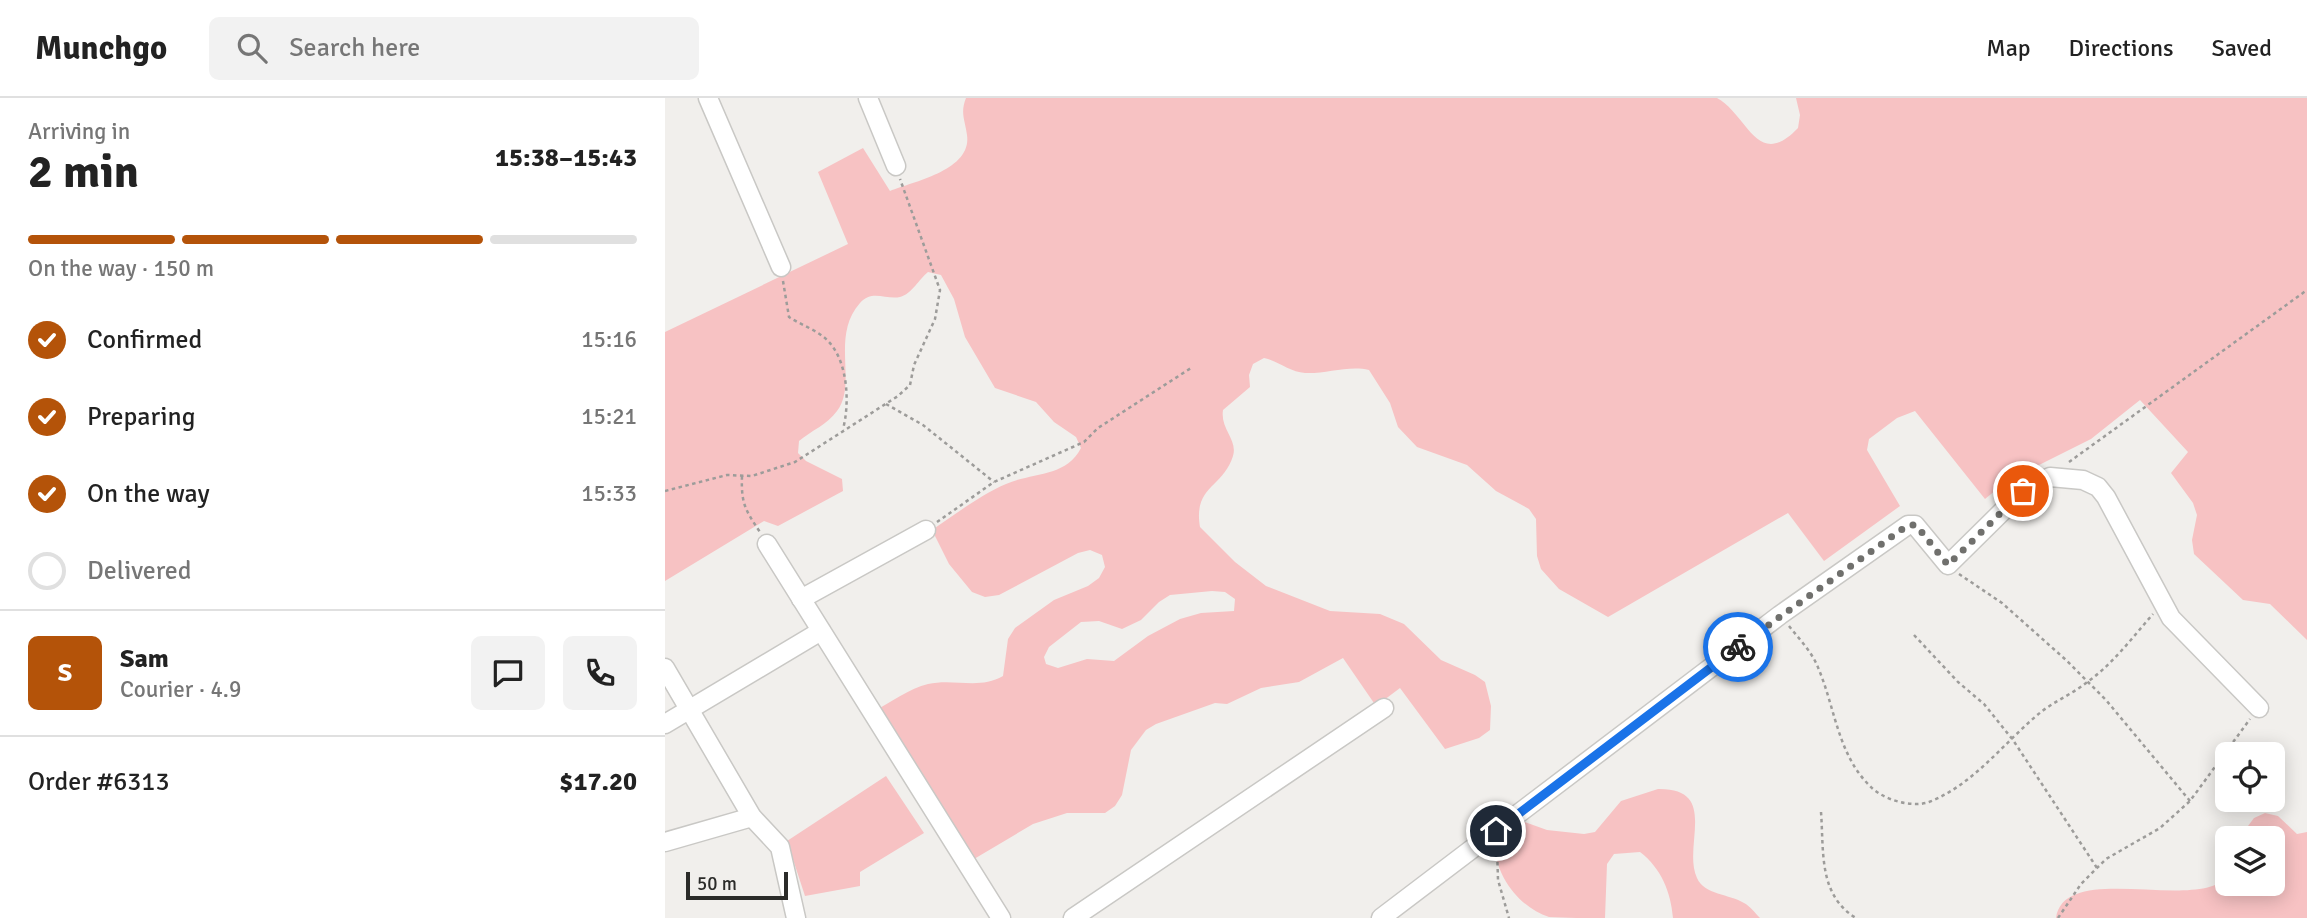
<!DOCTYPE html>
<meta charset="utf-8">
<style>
body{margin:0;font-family:Signika,sans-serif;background:#f2f2f2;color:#222;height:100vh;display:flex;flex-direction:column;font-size:26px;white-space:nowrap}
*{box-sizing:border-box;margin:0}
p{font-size:23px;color:#767676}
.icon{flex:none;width:38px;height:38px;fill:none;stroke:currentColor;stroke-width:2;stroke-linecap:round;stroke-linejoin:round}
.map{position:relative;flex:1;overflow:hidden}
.sheet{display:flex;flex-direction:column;background:#fff;width:665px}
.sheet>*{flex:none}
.tools{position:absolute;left:1550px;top:644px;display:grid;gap:14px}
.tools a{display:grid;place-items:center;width:70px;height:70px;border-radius:10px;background:#fff;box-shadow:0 4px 18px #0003;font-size:35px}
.scale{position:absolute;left:21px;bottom:18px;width:102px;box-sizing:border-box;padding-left:7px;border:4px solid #2b2b29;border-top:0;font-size:19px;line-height:24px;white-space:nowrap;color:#2b2b29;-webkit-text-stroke:5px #f1efec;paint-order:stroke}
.pin{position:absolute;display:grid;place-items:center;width:60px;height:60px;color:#fff;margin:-30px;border:4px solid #fff;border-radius:50%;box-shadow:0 2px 7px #0007}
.courier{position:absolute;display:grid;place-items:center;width:70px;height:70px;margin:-35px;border:5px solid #1a73e8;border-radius:50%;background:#fff;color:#222;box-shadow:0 2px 9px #0007}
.summary em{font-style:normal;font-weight:700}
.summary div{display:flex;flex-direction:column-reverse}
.summary{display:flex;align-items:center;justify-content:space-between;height:119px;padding:0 28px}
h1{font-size:46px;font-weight:700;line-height:52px}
.bar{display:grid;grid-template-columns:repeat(4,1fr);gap:10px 7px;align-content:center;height:84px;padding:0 28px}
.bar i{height:9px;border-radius:5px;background:#e0e0e0}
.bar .current{background:#b45309}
.bar p{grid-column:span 4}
.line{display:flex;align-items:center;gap:18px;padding:0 28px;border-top:2px solid #e0e0e0}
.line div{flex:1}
.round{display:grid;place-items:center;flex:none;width:74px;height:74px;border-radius:10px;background:#f2f2f2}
ol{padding:0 28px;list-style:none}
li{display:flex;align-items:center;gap:21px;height:77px}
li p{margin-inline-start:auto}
li .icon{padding:7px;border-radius:50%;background:#b45309;color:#fff;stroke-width:4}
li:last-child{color:#767676}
li i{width:38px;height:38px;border:4px solid #e0e0e0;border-radius:50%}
header{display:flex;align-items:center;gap:42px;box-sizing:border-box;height:98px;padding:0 35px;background:#fff;border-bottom:2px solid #e0e0e0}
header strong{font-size:33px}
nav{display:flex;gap:38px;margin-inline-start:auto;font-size:24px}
.search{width:490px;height:63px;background:#f2f2f2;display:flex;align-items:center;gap:18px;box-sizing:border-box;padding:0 24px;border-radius:10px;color:#767676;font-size:26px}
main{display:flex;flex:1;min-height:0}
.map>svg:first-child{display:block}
</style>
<header>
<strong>Munchgo</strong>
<div class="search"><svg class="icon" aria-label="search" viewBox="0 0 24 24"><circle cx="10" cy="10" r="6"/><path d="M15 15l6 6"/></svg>Search here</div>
<nav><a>Map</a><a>Directions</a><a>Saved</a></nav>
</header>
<main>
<section class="sheet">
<div class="summary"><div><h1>2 min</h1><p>Arriving in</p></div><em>15:38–15:43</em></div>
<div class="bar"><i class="current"></i><i class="current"></i><i class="current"></i><i></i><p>On the way · 150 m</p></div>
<ol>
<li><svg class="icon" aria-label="check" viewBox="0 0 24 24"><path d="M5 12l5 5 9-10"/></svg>Confirmed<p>15:16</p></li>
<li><svg class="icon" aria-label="check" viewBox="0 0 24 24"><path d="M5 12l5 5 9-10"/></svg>Preparing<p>15:21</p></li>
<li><svg class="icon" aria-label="check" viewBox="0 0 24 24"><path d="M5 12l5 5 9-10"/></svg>On the way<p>15:33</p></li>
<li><i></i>Delivered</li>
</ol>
<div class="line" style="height:126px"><b class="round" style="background:#b45309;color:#fff">S</b><div><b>Sam</b><p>Courier · 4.9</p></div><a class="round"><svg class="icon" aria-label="chat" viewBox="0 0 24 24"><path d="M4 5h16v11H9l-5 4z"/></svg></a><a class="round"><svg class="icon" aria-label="phone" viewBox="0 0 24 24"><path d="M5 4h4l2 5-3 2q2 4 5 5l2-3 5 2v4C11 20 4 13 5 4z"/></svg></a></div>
<div class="line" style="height:91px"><div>Order #6313</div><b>$17.20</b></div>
</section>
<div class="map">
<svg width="1642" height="820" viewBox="0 0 1642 820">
<rect width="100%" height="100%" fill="#f1efec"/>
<g fill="#f7c2c3" fill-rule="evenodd">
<path d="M 301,0 L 1052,0 C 1083,17 1092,73 1133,30 L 1135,17 L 1131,0 L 1642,0 L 1642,542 L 1605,506 L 1578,502 L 1529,456 L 1527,442 L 1532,417 L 1528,405 L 1506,375 L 1523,354 L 1475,302 L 1426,341 L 1342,383 L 1320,401 L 1250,313 L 1232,320 L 1204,341 L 1202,352 L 1235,408 L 1159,463 L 1123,415 L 943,519 L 894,491 L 876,471 L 872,458 L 871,421 L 864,411 L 831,393 L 802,367 L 752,349 L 733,329 L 725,305 L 704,272 C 684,267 661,276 640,275 C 625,274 613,263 599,260 L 588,266 L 584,277 L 585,289 L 558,312 C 555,331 573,342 568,358 C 558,390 528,388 535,429 L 570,464 L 601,488 L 665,513 L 715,516 L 739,526 L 776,562 L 810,577 L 820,584 L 826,608 L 825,632 L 814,640 L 780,651 L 735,590 L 711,608 L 678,560 L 634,584 L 596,590 L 562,606 L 550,605 L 491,626 L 481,632 L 466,652 L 457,697 L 450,708 L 440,715 L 402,715 L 368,726 L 304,764 L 209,613 C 225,605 245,590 263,586 C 289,580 314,592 338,578 L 343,541 L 350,530 L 389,502 L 423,488 L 434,480 L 440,469 L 437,457 L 425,452 L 413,455 L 334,497 L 320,499 L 307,494 L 284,466 L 267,432 C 291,416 315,397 341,386 C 368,374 400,380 416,350 L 411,339 L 389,324 L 371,304 L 330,290 L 300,239 L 289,201 L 276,177 L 263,174 C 254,181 247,196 235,199 C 221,202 207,191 195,205 C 165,239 193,285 172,313 C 162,327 147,332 134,343 L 133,355 L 141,363 L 177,381 L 178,393 L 113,428 L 99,423 L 0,483 L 0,234 L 183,146 L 153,74 L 198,50 L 225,93 C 250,83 307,72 302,37 C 300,22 295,15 301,0 ZM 547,493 L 560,494 L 570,501 L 569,513 L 536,515 L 515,521 L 483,538 L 449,563 L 422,561 L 393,570 L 381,566 L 379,559 L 384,549 L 416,524 L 434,523 L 457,531 L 476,522 L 494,504 L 505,497 Z"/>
<path d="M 221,678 L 259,735 L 195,774 L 195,788 L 140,798 L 122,743 Z"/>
<path d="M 993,691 C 1055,690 1017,748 1032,780 C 1039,797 1065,796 1079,805 C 1085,808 1090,815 1095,820 L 1008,820 C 1006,794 996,770 975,754 L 949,756 L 942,766 L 940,820 C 923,820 900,820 884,819 C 851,809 822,767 832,733 L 857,723 L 882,732 L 919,736 L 930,734 L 956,703 Z"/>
<path d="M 1600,715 L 1613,718 L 1632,736 L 1642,734 L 1642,820 L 1391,820 C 1399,762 1533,815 1563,778 L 1563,786 L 1608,786 L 1608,740 L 1574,740 L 1589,720 Z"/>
</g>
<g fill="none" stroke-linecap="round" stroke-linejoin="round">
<defs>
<g id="minor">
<path d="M 43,0 L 116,169"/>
<path d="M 203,0 L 231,68"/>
<path d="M 102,446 L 336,820"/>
<path d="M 136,501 L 261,432"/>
<path d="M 0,570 L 87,719 L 115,749 L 131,820"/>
<path d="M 0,626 L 156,533"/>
<path d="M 0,744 L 87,719"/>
<path d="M 408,820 L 719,610"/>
<path d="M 716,820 L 1115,517 L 1243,427 L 1250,427 L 1283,467 L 1358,393 L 1385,379 L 1418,382 L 1433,389 L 1441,399 L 1506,520 L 1594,610"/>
</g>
</defs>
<use href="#minor" stroke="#c9c8c5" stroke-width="21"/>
<g stroke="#9d9c9a" stroke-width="2.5" stroke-dasharray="3.5 3.5" stroke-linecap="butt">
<path d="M 118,183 L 124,219 C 136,227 152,232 162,242 C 183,262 185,305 178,331"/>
<path d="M 221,306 L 258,327 L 329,384"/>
<path d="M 1404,364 L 1642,192"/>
<path d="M 77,378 C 76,405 80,412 95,434"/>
<path d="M 0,393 L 62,377 L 87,378 L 130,364 L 233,298 L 245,287 L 249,267 L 270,221 L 275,192 L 235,81"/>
<path d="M 272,424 L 329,384 L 419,344 L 433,330 L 526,270"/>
<path d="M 1294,476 L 1337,505 L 1401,562 L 1441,602 L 1525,703"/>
<path d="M 1124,528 C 1135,542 1148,555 1154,572 C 1170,610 1173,657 1205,688 C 1218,702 1247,710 1264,704 C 1310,686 1340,643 1376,614 C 1390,603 1407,596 1421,585 C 1447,567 1467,540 1488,516"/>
<path d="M 1249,537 L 1293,584 L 1319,606 L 1348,642 L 1432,770"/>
<path d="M 1156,714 C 1159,753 1153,797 1191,820"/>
<path d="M 832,750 L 833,782 L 844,820"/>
<path d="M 1393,820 L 1416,786 L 1441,761 L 1495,730 L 1525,703 L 1585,621"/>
</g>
<use href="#minor" stroke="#fff" stroke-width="18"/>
</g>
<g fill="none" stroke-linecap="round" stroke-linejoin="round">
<path stroke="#70706d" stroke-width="7" stroke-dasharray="0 12.6" d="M 1073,549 L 1243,427 L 1251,427 L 1283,467 L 1358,393"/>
<path stroke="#1a73e8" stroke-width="9" d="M 831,733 L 1073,549"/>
</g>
</svg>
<div class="tools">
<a><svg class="icon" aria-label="locate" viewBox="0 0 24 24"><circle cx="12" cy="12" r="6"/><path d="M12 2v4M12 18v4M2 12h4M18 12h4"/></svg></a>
<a><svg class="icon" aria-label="layers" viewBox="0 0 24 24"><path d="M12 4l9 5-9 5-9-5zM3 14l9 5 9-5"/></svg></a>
</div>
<div class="scale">50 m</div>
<div class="pin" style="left:1358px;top:393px;background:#ea580c"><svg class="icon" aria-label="bag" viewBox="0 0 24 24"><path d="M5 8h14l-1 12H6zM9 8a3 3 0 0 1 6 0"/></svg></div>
<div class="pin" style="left:831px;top:733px;background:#1f2937"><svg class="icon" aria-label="home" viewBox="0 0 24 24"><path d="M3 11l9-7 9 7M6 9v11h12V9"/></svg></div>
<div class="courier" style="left:1073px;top:549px"><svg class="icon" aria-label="bike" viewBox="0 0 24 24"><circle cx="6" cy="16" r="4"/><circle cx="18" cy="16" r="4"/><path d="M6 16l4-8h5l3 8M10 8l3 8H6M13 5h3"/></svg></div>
</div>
</main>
